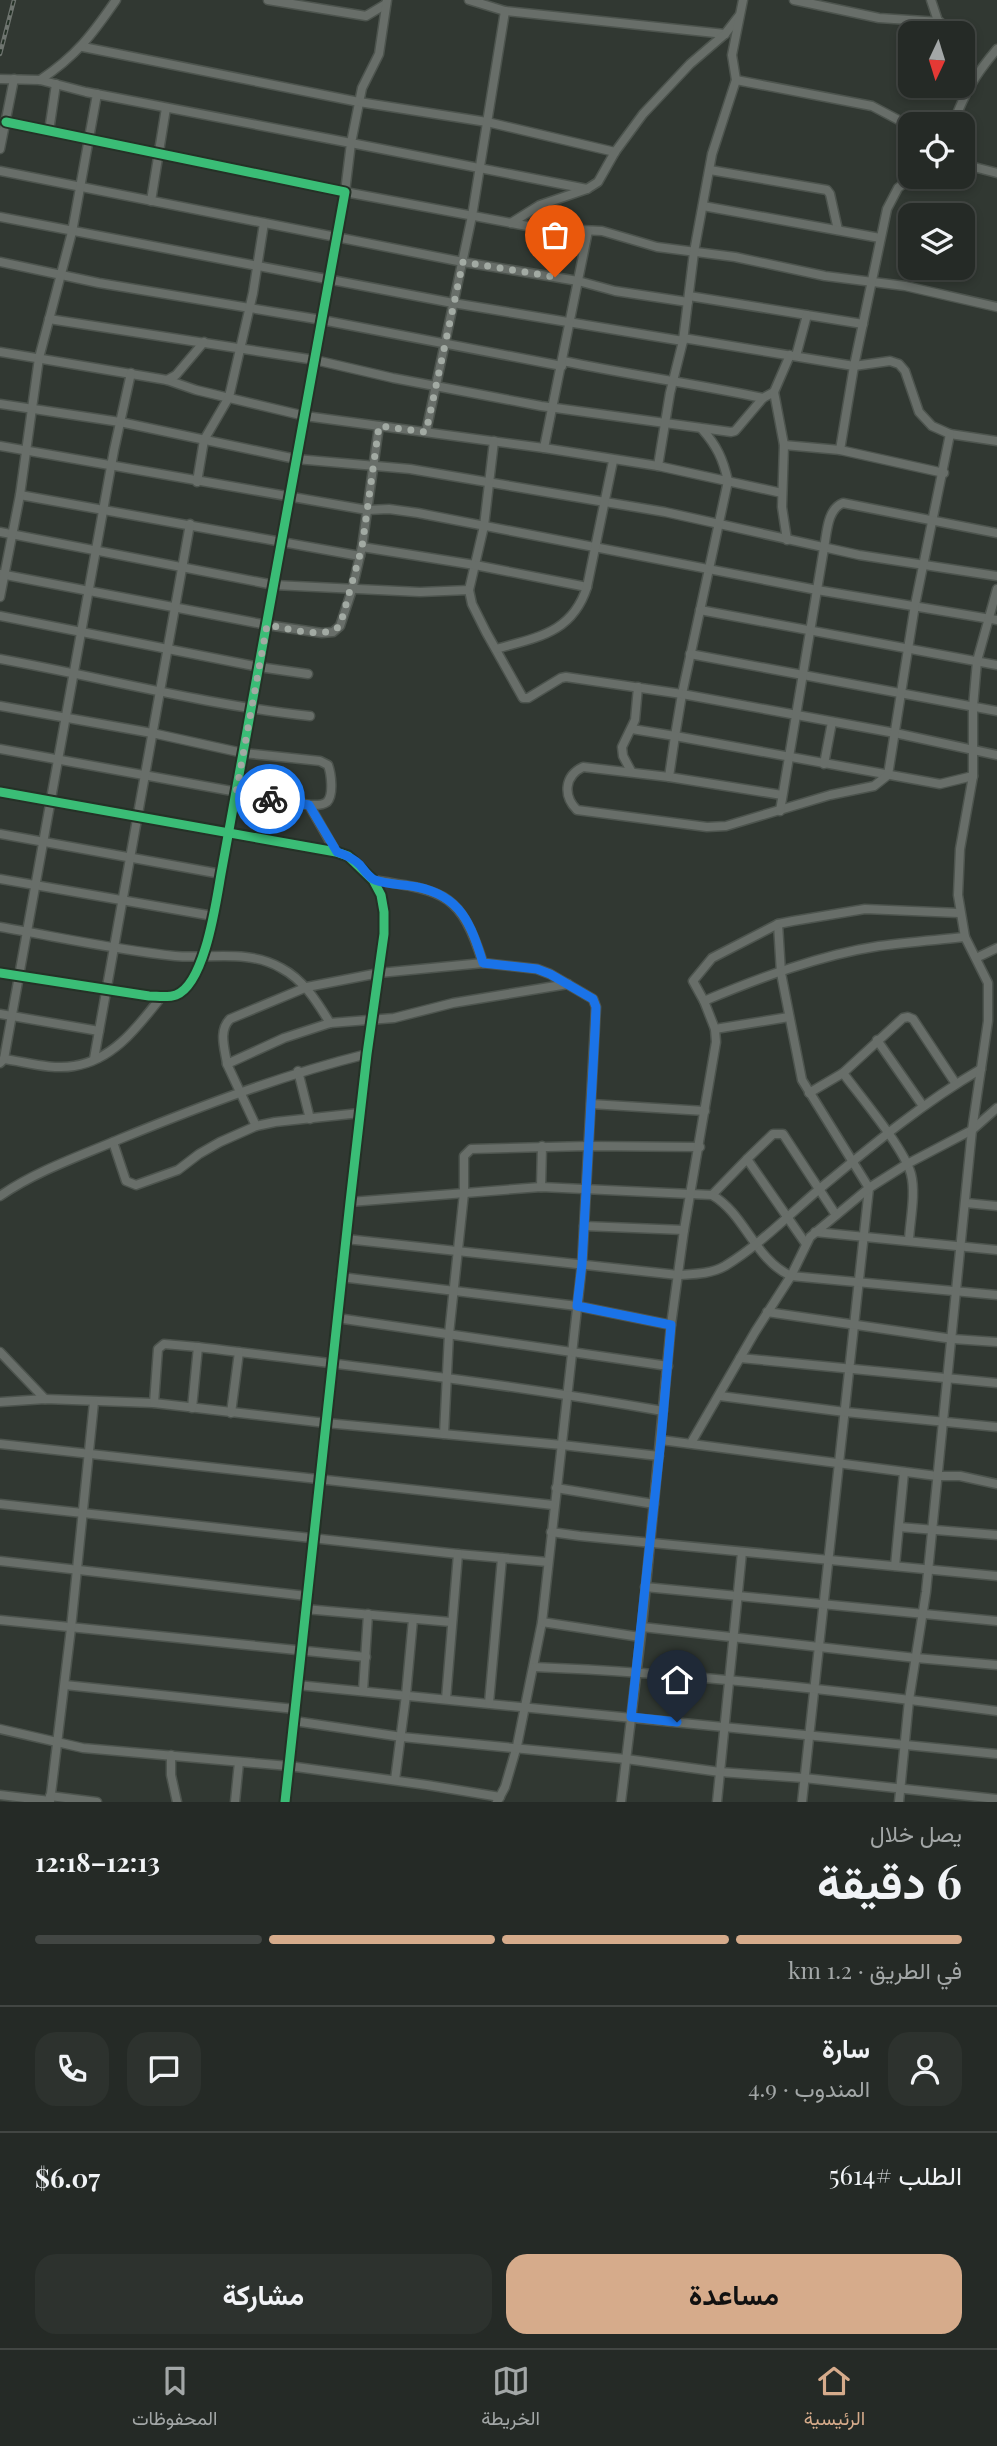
<!DOCTYPE html>
<html lang="ar">
<meta charset="utf-8">
<style>
body{margin:0;font-family:"Playfair Display",Vazirmatn,serif;background:#2d322e;color:#f1f3f6;direction:rtl;height:100vh;display:flex;flex-direction:column;font-size:26px;white-space:nowrap}
*{box-sizing:border-box;margin:0}
p{font-size:23px;color:#a3a7a7}
.icon{flex:none;width:38px;height:38px;fill:none;stroke:currentColor;stroke-width:2;stroke-linecap:round;stroke-linejoin:round}
.map{position:relative;height:1802px;overflow:hidden;direction:ltr}
.drawer{display:flex;flex-direction:column;background:#252a26;flex:1}
.drawer>*{flex:none}
.needle{width:46px;rotate:184deg}
.tools{position:absolute;left:898px;top:21px;display:grid;gap:14px}
.tools a{display:grid;place-items:center;width:77px;height:77px;border-radius:14px;background:#252a26;box-shadow:0 4px 10px #0003,0 0 0 2px #424643;font-size:35px}
.pin{position:absolute;display:grid;place-items:center;width:60px;height:60px;color:#fff;margin:-72px -30px;border-radius:50% 50% 50% 0;rotate:-45deg;box-shadow:0 0 7px #0007}
.pin .icon{rotate:45deg}
.courier{position:absolute;display:grid;place-items:center;width:70px;height:70px;margin:-35px;border:5px solid #1a73e8;border-radius:50%;background:#fff;color:#222;box-shadow:0 2px 9px #0007}
.head em{font-style:normal;font-weight:700}
.head div{display:flex;flex-direction:column-reverse}
.head{display:flex;align-items:center;justify-content:space-between;height:119px;padding:0 35px}
h1{font-size:46px;font-weight:700;line-height:52px}
.bar{display:grid;grid-template-columns:repeat(4,1fr);gap:10px 7px;align-content:center;height:84px;padding:0 35px}
.bar i{height:9px;border-radius:5px;background:#424643}
.bar .selected{background:#d6ab8b}
.bar p{grid-column:span 4}
.line{display:flex;align-items:center;gap:18px;padding:0 35px;border-top:2px solid #424643}
.line div{flex:1}
.round{display:grid;place-items:center;flex:none;width:74px;height:74px;border-radius:21px;background:#2d322e}
.cta{display:flex;gap:14px;margin-top:auto;padding:14px 35px}
.cta a{flex:1;height:80px;border-radius:21px;background:#d6ab8b;color:#111;font-size:28px;font-weight:700;line-height:80px;text-align:center}
.cta a+a{background:#2d322e;color:#f1f3f6}
.tabs{display:flex;justify-content:space-around;align-items:center;height:98px;border-top:2px solid #424643;background:#252a26;font-size:19px;color:#a3a7a7}
.tabs a{display:grid;justify-items:center;gap:4px}
.tabs .selected{color:#d6ab8b}
.map>svg:first-child{display:block}
</style>
<div class="map">
<svg width="997" height="1802" viewBox="0 0 997 1802">
<rect width="100%" height="100%" fill="#313832"/>
<g fill="none" stroke-linecap="round" stroke-linejoin="round">
<defs>
<g id="minor">
<path d="M 268,0 L 366,16 L 386,4"/>
<path d="M 387,0 L 379,54 L 362,88 L 351,143 L 587,189"/>
<path d="M 469,0 L 505,11 L 725,34"/>
<path d="M 794,0 L 879,18 L 940,22"/>
<path d="M 931,0 L 942,33"/>
<path d="M 83,47 L 359,102 L 487,122 L 615,152"/>
<path d="M 0,79 L 40,80 L 86,92 L 351,143 L 345,192 L 538,228 L 602,231 L 657,247 L 735,257 L 825,276 L 905,286 L 997,307"/>
<path d="M 40,80 C 76,56 92,35 116,0"/>
<path d="M 736,80 L 872,106 L 910,126"/>
<path d="M 955,86 L 963,96"/>
<path d="M 953,124 C 965,92 975,75 997,49"/>
<path d="M 49,131 L 56,84"/>
<path d="M 0,149 L 14,79"/>
<path d="M 962,164 L 997,173"/>
<path d="M 710,170 L 827,190 L 830,194 L 838,230"/>
<path d="M 0,171 L 463,262 L 578,281 L 615,291 L 688,302"/>
<path d="M 151,201 L 166,108"/>
<path d="M 703,206 L 880,238"/>
<path d="M 0,217 L 453,303 L 683,341"/>
<path d="M 511,223 L 540,205 L 587,189 L 598,182 L 615,152 L 643,114 L 690,64 L 725,34 L 739,16"/>
<path d="M 0,262 L 99,283 L 322,320 L 562,366"/>
<path d="M 689,296 L 863,324"/>
<path d="M 49,319 L 315,360 L 393,378 L 541,406 L 731,432 L 735,431 L 763,398 L 774,392"/>
<path d="M 683,338 L 854,366 L 890,361 L 899,364 L 905,371 L 919,412 L 932,426 L 950,434 L 997,441"/>
<path d="M 0,352 L 167,380 L 196,390 L 305,416 L 544,448 L 658,466 L 782,493"/>
<path d="M 796,356 L 807,315"/>
<path d="M 563,361 C 630,375 697,384 763,398"/>
<path d="M 167,380 L 176,375 L 204,342"/>
<path d="M 0,404 L 120,422 L 296,459 L 410,469 L 605,502 L 665,512 L 859,555 L 997,576"/>
<path d="M 702,429 C 717,446 723,459 728,481 L 682,694 L 675,736 L 940,784 L 973,776"/>
<path d="M 426,432 L 472,216 L 505,11"/>
<path d="M 494,441 L 484,526 L 469,590 L 472,604 L 486,632 L 523,698 L 528,698 L 561,678 L 566,677 L 682,694 L 895,733 L 997,755"/>
<path d="M 784,445 L 840,450 L 944,473"/>
<path d="M 0,446 L 367,510 L 389,509 L 418,513 L 817,590 L 997,620"/>
<path d="M 544,448 L 588,231"/>
<path d="M 840,450 L 854,366 L 887,209 L 898,188 L 912,177"/>
<path d="M 658,466 L 670,393 L 683,341 L 694,252 L 712,154 L 736,80 L 732,55 L 743,0"/>
<path d="M 197,482 L 204,440 L 229,397 L 253,293 L 264,223"/>
<path d="M 20,495 L 360,556"/>
<path d="M 0,532 L 274,585 L 420,592 L 469,590"/>
<path d="M 787,540 L 782,507 L 784,445 L 774,392 L 790,355"/>
<path d="M 362,547 L 475,565 L 587,587"/>
<path d="M 0,574 L 267,625 L 322,633 L 333,632 L 340,626 L 352,590 L 362,547 L 379,426"/>
<path d="M 0,597 L 20,495 L 39,358 L 72,232 L 97,94"/>
<path d="M 700,610 L 997,665"/>
<path d="M 0,616 L 259,667 L 308,674"/>
<path d="M 496,649 C 538,637 572,633 587,587 L 613,461"/>
<path d="M 690,654 L 997,711"/>
<path d="M 0,659 C 104,678 206,705 310,716"/>
<path d="M 0,706 L 152,733 L 243,753 L 320,761 L 328,765 C 331,773 334,795 327,802 C 322,806 315,805 309,805 L 0,749"/>
<path d="M 632,729 L 675,736 L 669,777 L 782,795"/>
<path d="M 824,764 L 832,722"/>
<path d="M 631,771 L 623,756 L 622,747 L 635,720 L 638,687"/>
<path d="M 669,777 L 583,767 C 564,776 563,796 577,810 L 707,827 L 726,826 L 830,795 L 874,786 L 888,775 L 915,605 L 950,434"/>
<path d="M 0,792 L 336,852 L 348,856 L 373,880 L 381,895 L 384,912 L 384,934 L 367,1054 L 350,1202 L 285,1802"/>
<path d="M 309,805 L 336,852"/>
<path d="M 780,811 L 824,548 C 827,533 827,509 843,503 L 997,533"/>
<path d="M 0,834 L 221,874"/>
<path d="M 0,879 L 213,916"/>
<path d="M 373,880 C 443,891 460,891 483,963"/>
<path d="M 778,924 L 781,973 L 802,1080 L 869,1188 L 802,1802"/>
<path d="M 0,927 C 58,937 117,950 175,956 C 210,959 248,949 281,968 C 304,980 317,1002 330,1023"/>
<path d="M 976,958 L 997,948"/>
<path d="M 0,973 L 149,996 C 157,996 168,998 176,995 C 205,984 216,902 221,874 L 345,192 L 6,122"/>
<path d="M 704,1001 L 693,981 L 712,958 L 778,924 L 793,921 L 865,909 L 959,913"/>
<path d="M 0,1014 L 99,1031"/>
<path d="M 715,1029 L 789,1017"/>
<path d="M 877,1040 L 923,1106"/>
<path d="M 4,1059 C 26,1062 52,1070 74,1066 C 114,1060 139,1025 162,996"/>
<path d="M 94,1059 L 190,524"/>
<path d="M 0,1063 L 4,1059 L 114,450 L 131,373"/>
<path d="M 227,1064 C 225,1049 218,1031 230,1019 L 307,987 L 379,973 L 483,963 L 537,969 L 550,974 L 593,999 L 596,1007 L 582,1264 L 542,1622 L 517,1746 L 505,1787 L 497,1802"/>
<path d="M 298,1071 L 310,1119"/>
<path d="M 843,1073 C 860,1096 904,1148 911,1174 C 916,1194 910,1220 909,1240"/>
<path d="M 809,1093 L 843,1073 L 903,1018 L 908,1017 L 913,1019 L 956,1084"/>
<path d="M 591,1104 L 705,1111"/>
<path d="M 360,1113 L 275,1122 L 256,1126 L 227,1064 L 284,1038 L 330,1023 L 394,1018 L 453,1003 L 568,984"/>
<path d="M 113,1142 L 126,1181 L 136,1185 L 178,1170 L 199,1154 L 220,1142 L 256,1126"/>
<path d="M 747,1159 L 773,1134 L 783,1134 L 836,1215"/>
<path d="M 541,1187 L 542,1146"/>
<path d="M 712,1195 L 747,1159 L 806,1244"/>
<path d="M 0,1196 C 36,1171 80,1156 120,1139 C 201,1106 282,1075 367,1054"/>
<path d="M 350,1202 L 541,1187 L 712,1195 C 745,1214 755,1260 791,1276 L 997,1295"/>
<path d="M 966,1203 L 997,1206"/>
<path d="M 584,1226 L 684,1230"/>
<path d="M 815,1232 L 997,1250"/>
<path d="M 346,1239 L 678,1275 C 694,1274 711,1274 725,1266 C 758,1246 788,1216 817,1191 C 870,1147 921,1104 981,1069"/>
<path d="M 341,1277 L 577,1306 L 671,1325"/>
<path d="M 767,1312 L 953,1339 L 997,1342"/>
<path d="M 337,1318 L 668,1366"/>
<path d="M 0,1352 L 45,1399"/>
<path d="M 740,1358 L 997,1383"/>
<path d="M 720,1396 L 845,1412 L 997,1427"/>
<path d="M 0,1402 L 45,1399 L 154,1403 L 326,1423 L 562,1445 L 659,1456"/>
<path d="M 154,1403 L 158,1349 L 164,1344 L 198,1347"/>
<path d="M 192,1408 L 198,1347 C 354,1366 509,1384 663,1411"/>
<path d="M 231,1413 L 239,1352"/>
<path d="M 444,1434 L 449,1334 L 464,1193 L 464,1156 L 471,1149 L 588,1146 L 700,1147"/>
<path d="M 661,1440 L 937,1476 L 960,1476 L 997,1484"/>
<path d="M 691,1443 L 755,1332 L 791,1276 L 810,1237 L 869,1188 L 907,1164 L 972,1130 L 997,1108"/>
<path d="M 0,1444 L 553,1505"/>
<path d="M 556,1488 L 654,1504"/>
<path d="M 0,1504 L 458,1554 L 548,1562"/>
<path d="M 899,1527 L 997,1535"/>
<path d="M 551,1532 L 580,1536 L 997,1576"/>
<path d="M 0,1561 L 307,1596"/>
<path d="M 895,1566 L 904,1472"/>
<path d="M 645,1587 L 997,1621"/>
<path d="M 305,1609 L 451,1622"/>
<path d="M 0,1620 L 366,1657"/>
<path d="M 542,1622 L 640,1637"/>
<path d="M 642,1627 L 916,1658 L 997,1665"/>
<path d="M 534,1667 C 689,1673 843,1691 997,1711"/>
<path d="M 65,1685 L 295,1709"/>
<path d="M 297,1685 L 997,1754"/>
<path d="M 363,1691 L 368,1614"/>
<path d="M 446,1699 L 458,1554"/>
<path d="M 489,1703 L 502,1558"/>
<path d="M 294,1721 L 402,1737 L 626,1759 L 720,1772 L 804,1778 L 997,1799"/>
<path d="M 0,1729 L 83,1748 L 289,1766 L 427,1785 L 500,1797"/>
<path d="M 171,1755 L 171,1775 L 177,1802"/>
<path d="M 395,1780 L 406,1695 L 413,1619"/>
<path d="M 0,1795 L 50,1801"/>
<path d="M 50,1796 L 97,1802"/>
<path d="M 50,1802 L 71,1628 L 94,1402"/>
<path d="M 235,1802 L 239,1762"/>
<path d="M 621,1802 L 642,1627 L 671,1325 L 684,1230 L 716,1042 L 715,1029 L 704,1001 C 759,978 820,955 879,946 C 908,942 937,940 965,937"/>
<path d="M 717,1802 L 742,1552"/>
<path d="M 899,1802 L 909,1700 L 926,1592 L 972,1130 L 988,1021 L 988,983 L 965,937 L 958,895 L 960,849 L 973,776 L 973,707 L 977,661 L 997,589"/>
</g>
</defs>
<use href="#minor" stroke="#4d544e" stroke-width="11"/>
<use href="#minor" stroke="#686e69" stroke-width="8"/>
<defs>
<path id="rail" d="M 0,54 L 14,0"/>
</defs>
<use href="#rail" stroke="#6e746f" stroke-width="4.5"/>
<use href="#rail" stroke="#243126" stroke-width="2" stroke-dasharray="5" stroke-linecap="butt"/>
<defs>
<g id="cycleway">
<path d="M 0,792 L 336,852 L 348,856 L 373,880 L 381,895 L 384,912 L 384,934 L 367,1054 L 350,1202 L 285,1802"/>
<path d="M 0,973 L 149,996 C 157,996 168,998 176,995 C 205,984 216,902 221,874 L 345,192 L 6,122"/>
</g>
</defs>
<use href="#cycleway" stroke="#243126" stroke-width="13"/>
<use href="#cycleway" stroke="#3abd76" stroke-width="9"/>
</g>
<g fill="none" stroke-linecap="round" stroke-linejoin="round">
<path stroke="#a2aaa3" stroke-width="7" stroke-dasharray="0 12.6" d="M 270,799 L 236,793 L 267,625 C 289,628 321,640 340,626 L 362,547 L 379,426 L 426,432 L 463,262 L 555,277"/>
<path stroke="#1a73e8" stroke-width="9" d="M 270,799 L 309,805 L 337,852 C 346,855 353,858 360,865 C 364,870 369,878 375,880 C 388,885 404,884 417,887 C 461,896 471,924 483,963 L 537,969 L 550,974 L 593,999 L 596,1007 L 595,1031 L 582,1264 L 577,1306 L 671,1325 L 661,1440 L 631,1717 L 677,1722"/>
</g>
</svg>
<div class="tools">
<a><svg class="needle" viewBox="-14 -14 28 28"><path d="M0-13l5 13h-10z" fill="#e53935"/><path d="M0 13l5-13h-10z" fill="#a3a7a7"/></svg></a>
<a><svg class="icon" aria-label="locate" viewBox="0 0 24 24"><circle cx="12" cy="12" r="6"/><path d="M12 2v4M12 18v4M2 12h4M18 12h4"/></svg></a>
<a><svg class="icon" aria-label="layers" viewBox="0 0 24 24"><path d="M12 4l9 5-9 5-9-5zM3 14l9 5 9-5"/></svg></a>
</div>
<div class="pin" style="left:555px;top:277px;background:#ea580c"><svg class="icon" aria-label="bag" viewBox="0 0 24 24"><path d="M5 8h14l-1 12H6zM9 8a3 3 0 0 1 6 0"/></svg></div>
<div class="pin" style="left:677px;top:1722px;background:#1f2937"><svg class="icon" aria-label="home" viewBox="0 0 24 24"><path d="M3 11l9-7 9 7M6 9v11h12V9"/></svg></div>
<div class="courier" style="left:270px;top:799px"><svg class="icon" aria-label="bike" viewBox="0 0 24 24"><circle cx="6" cy="16" r="4"/><circle cx="18" cy="16" r="4"/><path d="M6 16l4-8h5l3 8M10 8l3 8H6M13 5h3"/></svg></div>
</div>
<section class="drawer">
<div class="head"><div><h1>6 دقيقة</h1><p>يصل خلال</p></div><em>12:13–12:18</em></div>
<div class="bar"><i class="selected"></i><i class="selected"></i><i class="selected"></i><i></i><p>في الطريق · 1.2 km</p></div>
<div class="line" style="height:126px"><a class="round"><svg class="icon" aria-label="person" viewBox="0 0 24 24"><circle cx="12" cy="8" r="4"/><path d="M4 21q1-7 8-7t8 7"/></svg></a><div><b>سارة</b><p>المندوب · 4.9</p></div><a class="round"><svg class="icon" aria-label="chat" viewBox="0 0 24 24"><path d="M4 5h16v11H9l-5 4z"/></svg></a><a class="round"><svg class="icon" aria-label="phone" viewBox="0 0 24 24"><path d="M5 4h4l2 5-3 2q2 4 5 5l2-3 5 2v4C11 20 4 13 5 4z"/></svg></a></div>
<div class="line" style="height:91px"><div>الطلب #5614</div><b>$6.07</b></div>
<div class="cta"><a>مساعدة</a><a>مشاركة</a></div>
</section>
<nav class="tabs">
<a class="selected"><svg class="icon" aria-label="home" viewBox="0 0 24 24"><path d="M3 11l9-7 9 7M6 9v11h12V9"/></svg>الرئيسية</a>
<a><svg class="icon" aria-label="map" viewBox="0 0 24 24"><path d="M3 6l6-2 6 2 6-2v14l-6 2-6-2-6 2zM9 4v14M15 6v14"/></svg>الخريطة</a>
<a><svg class="icon" aria-label="saved" viewBox="0 0 24 24"><path d="M7 4h10v16l-5-4-5 4z"/></svg>المحفوظات</a>
</nav>
